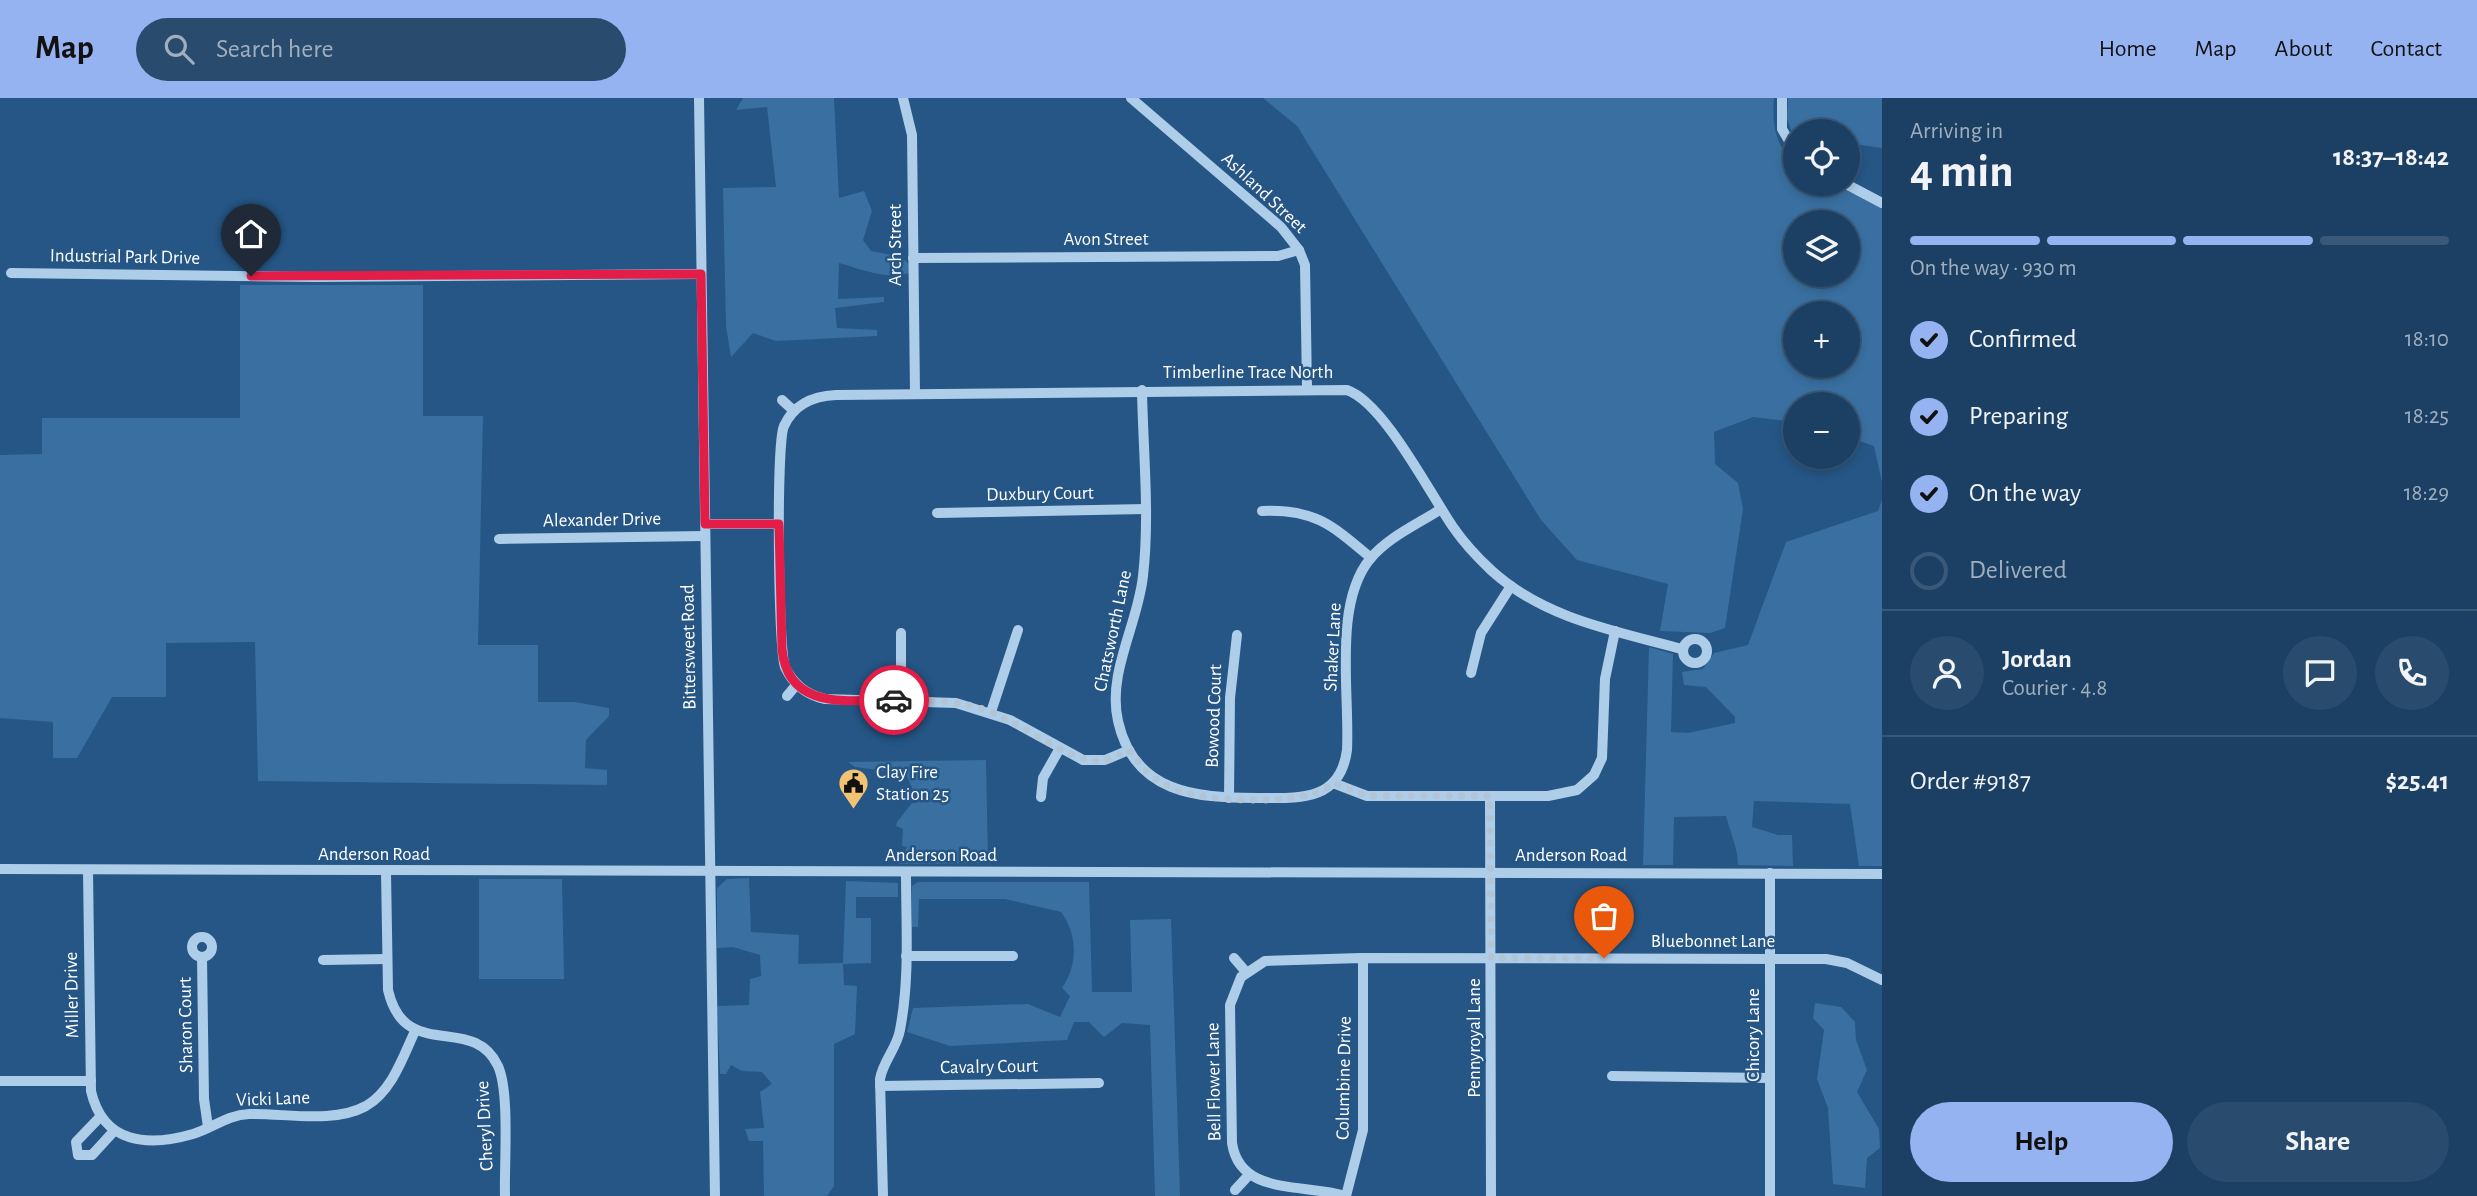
<!DOCTYPE html>
<meta charset="utf-8">
<style>
body{margin:0;font-family:"Alegreya Sans",sans-serif;background:#294b6d;color:#f1f3f6;height:100vh;display:flex;flex-direction:column;font-size:26px;white-space:nowrap}
*{box-sizing:border-box;margin:0}
p{font-size:23px;color:#a0afbf}
.icon{flex:none;width:38px;height:38px;fill:none;stroke:currentColor;stroke-width:2;stroke-linecap:round;stroke-linejoin:round}
.map{position:relative;flex:1;overflow:hidden}
.drawer{display:flex;flex-direction:column;background:#1c4064;width:595px}
.drawer>*{flex:none}
.controls{position:absolute;left:1783px;top:21px;display:grid;gap:14px}
.controls a{display:grid;place-items:center;width:77px;height:77px;border-radius:50%;background:#1c4064;box-shadow:0 4px 10px #0003,0 0 0 2px #3a5978;font-size:35px}
.pin{position:absolute;display:grid;place-items:center;width:60px;height:60px;color:#fff;margin:-72px -30px;border-radius:50% 50% 50% 0;rotate:-45deg;box-shadow:0 0 7px #0007}
.pin .icon{rotate:45deg}
.courier{position:absolute;display:grid;place-items:center;width:70px;height:70px;margin:-35px;border:5px solid #e11d48;border-radius:50%;background:#fff;color:#222;box-shadow:0 2px 9px #0007}
.headline em{font-style:normal;font-weight:700}
.headline div{display:flex;flex-direction:column-reverse}
.headline{display:flex;align-items:center;justify-content:space-between;height:119px;padding:0 28px}
h1{font-size:46px;font-weight:700;line-height:52px}
.bar{display:grid;grid-template-columns:repeat(4,1fr);gap:10px 7px;align-content:center;height:84px;padding:0 28px}
.bar i{height:9px;border-radius:5px;background:#3a5978}
.bar .current{background:#95b2f1}
.bar p{grid-column:span 4}
.line{display:flex;align-items:center;gap:18px;padding:0 28px;border-top:2px solid #3a5978}
.line div{flex:1}
.round{display:grid;place-items:center;flex:none;width:74px;height:74px;border-radius:37px;background:#294b6d}
ol{padding:0 28px;list-style:none}
li{display:flex;align-items:center;gap:21px;height:77px}
li p{margin-inline-start:auto}
li .icon{padding:7px;border-radius:50%;background:#95b2f1;color:#111;stroke-width:4}
li:last-child{color:#a0afbf}
li i{width:38px;height:38px;border:4px solid #3a5978;border-radius:50%}
.action{display:flex;gap:14px;margin-top:auto;padding:14px 28px}
.action a{flex:1;height:80px;border-radius:42px;background:#95b2f1;color:#111;font-size:28px;font-weight:700;line-height:80px;text-align:center}
.action a+a{background:#294b6d;color:#f1f3f6}
header{display:flex;align-items:center;gap:42px;box-sizing:border-box;height:98px;padding:0 35px;background:#95b2f1;color:#111}
header strong{font-size:33px}
nav{display:flex;gap:38px;margin-inline-start:auto;font-size:24px}
.search{width:490px;height:63px;background:#294b6d;display:flex;align-items:center;gap:18px;box-sizing:border-box;padding:0 24px;border-radius:38px;color:#a0afbf;font-size:26px}
main{display:flex;flex:1;min-height:0}
.map>svg:first-child{display:block}
</style>
<header>
<strong>Map</strong>
<div class="search"><svg class="icon" aria-label="search" viewBox="0 0 24 24"><circle cx="10" cy="10" r="6"/><path d="M15 15l6 6"/></svg>Search here</div>
<nav><a>Home</a><a>Map</a><a>About</a><a>Contact</a></nav>
</header>
<main>
<div class="map">
<svg width="1882" height="1098" viewBox="0 0 1882 1098">
<rect width="100%" height="100%" fill="#255685"/>
<g fill="#3970a1" fill-rule="evenodd">
<path d="M 743,0 L 834,0 L 839,100 L 864,93 L 872,113 L 863,142 L 871,153 L 901,159 L 909,166 L 909,175 C 886,182 860,171 839,165 L 838,201 L 884,199 L 884,204 L 835,210 L 837,230 L 877,232 L 877,238 L 776,243 L 753,235 L 731,259 L 726,228 L 723,90 L 776,89 L 767,9 L 736,12 Z"/>
<path d="M 1263,0 L 1774,0 C 1772,22 1774,50 1795,62 L 1796,86 L 1838,86 L 1882,110 L 1882,384 L 1874,348 L 1848,339 L 1848,306 L 1796,306 L 1795,324 L 1753,319 L 1714,334 L 1715,366 L 1738,385 L 1743,411 L 1725,530 L 1710,535 L 1660,533 L 1668,486 L 1577,462 L 1541,422 L 1297,28 ZM 1796,124 L 1848,124 L 1848,177 L 1796,177 ZM 1796,215 L 1848,215 L 1848,268 L 1796,268 Z"/>
<path d="M 1788,0 L 1882,0 L 1882,50 L 1848,45 L 1848,33 L 1796,33 L 1795,45 L 1787,20 Z"/>
<path d="M 240,187 L 423,187 L 423,318 L 483,318 L 478,547 L 538,547 L 538,604 L 575,604 L 609,610 L 609,618 L 586,642 L 585,670 L 607,672 L 607,687 L 258,683 L 255,544 L 166,545 L 166,599 L 112,599 L 77,660 L 53,660 L 53,624 L 0,620 L 0,357 L 42,356 L 42,320 L 240,320 Z"/>
<path d="M 1882,402 L 1882,768 L 1859,768 L 1850,706 L 1754,703 L 1752,729 L 1778,737 L 1792,737 L 1793,768 L 1738,767 C 1738,750 1730,734 1726,718 L 1674,719 L 1673,767 L 1643,767 L 1649,549 L 1673,556 L 1671,634 L 1688,635 L 1735,625 L 1735,619 L 1706,589 L 1684,587 L 1682,574 L 1703,571 L 1714,555 L 1748,547 L 1786,444 L 1878,413 Z"/>
<path d="M 986,662 L 988,765 L 900,766 L 907,749 L 902,748 L 903,731 L 896,728 L 897,724 L 912,705 L 917,705 L 918,695 L 913,692 L 907,678 L 902,676 L 900,669 L 895,672 L 886,669 L 885,673 L 855,669 L 848,664 Z"/>
<path d="M 749,780 L 751,834 L 799,837 L 798,866 L 843,865 L 846,783 L 898,785 L 898,799 L 856,799 L 856,820 L 871,820 L 871,865 L 843,866 L 844,887 L 857,888 L 855,936 L 834,946 L 834,1088 L 827,1098 L 764,1098 L 763,1043 L 749,1043 L 745,1031 L 764,1030 L 760,994 L 772,986 L 762,974 L 742,973 L 731,967 L 726,976 L 720,976 L 717,908 L 749,907 L 750,881 L 761,878 L 760,857 L 733,849 L 717,850 L 717,790 L 727,781 Z"/>
<path d="M 479,781 L 562,781 L 564,881 L 479,881 Z"/>
<path d="M 918,784 L 1089,784 L 1092,894 L 1132,894 L 1130,822 L 1171,821 L 1180,1098 L 1155,1098 L 1150,927 L 1122,925 L 1104,939 L 1089,924 L 1074,924 L 1067,942 L 950,948 L 907,934 L 913,910 L 1028,906 L 1060,919 L 1070,898 L 1062,890 C 1078,867 1078,837 1061,814 L 1005,801 L 919,801 L 918,829 L 912,829 L 912,788 Z"/>
<path d="M 1815,905 L 1841,909 L 1855,924 L 1856,942 L 1867,972 L 1857,994 L 1879,1031 L 1880,1050 L 1867,1060 L 1865,1090 L 1833,1086 L 1828,1010 L 1817,981 L 1824,932 L 1813,920 Z"/>
</g>
<g fill="none" stroke-linecap="round" stroke-linejoin="round">
<g stroke="#aecde8" stroke-width="10">
<path d="M 699,0 L 715,1098"/>
<path d="M 903,0 L 912,37 L 915,295"/>
<path d="M 1131,0 L 1281,129 L 1299,152 L 1305,167 L 1307,290"/>
<path d="M 1782,0 L 1782,31 L 1796,55"/>
<path d="M 1846,86 L 1882,105"/>
<path d="M 913,160 L 1278,158 L 1299,152"/>
<path d="M 11,175 L 314,179 L 701,176"/>
<path d="M 1142,292 C 1143,353 1150,417 1143,478 C 1138,526 1107,575 1118,623 C 1134,695 1196,700 1256,700 C 1297,700 1340,705 1347,652 C 1350,596 1333,506 1370,461 C 1388,439 1418,426 1441,411"/>
<path d="M 782,302 L 794,313"/>
<path d="M 1262,413 C 1315,411 1332,427 1371,460"/>
<path d="M 937,415 L 1145,411"/>
<path d="M 705,426 L 779,426"/>
<path d="M 499,441 L 705,438"/>
<circle cx="1695" cy="553" r="12"/>
<path d="M 1471,575 L 1481,535 L 1511,488"/>
<path d="M 787,598 L 797,586"/>
<path d="M 901,602 L 901,535"/>
<path d="M 991,614 L 1018,532"/>
<path d="M 1129,652 L 1105,662 L 1083,662 L 1010,622 L 956,605 L 825,601 C 807,597 793,586 785,569 C 778,550 776,345 784,328 C 794,306 813,298 836,297 L 1347,292 C 1384,305 1429,394 1453,429 C 1464,445 1478,460 1492,473 C 1545,521 1616,533 1682,551"/>
<path d="M 1333,685 L 1367,698 L 1548,698 L 1577,692 L 1594,677 L 1602,660 L 1605,581 L 1615,533"/>
<path d="M 1490,698 L 1491,1098"/>
<path d="M 1041,699 L 1043,680 L 1060,650"/>
<path d="M 1229,700 L 1230,600 L 1237,537"/>
<path d="M 0,771 L 1882,776"/>
<path d="M 88,773 L 91,993 C 103,1046 148,1049 193,1036 C 213,1030 227,1017 249,1016 C 285,1015 333,1026 366,1008 C 392,993 403,959 415,933"/>
<path d="M 386,774 L 388,892 C 405,966 473,914 498,968 C 510,994 504,1067 505,1098"/>
<path d="M 1770,775 L 1770,1098"/>
<circle cx="202" cy="849" r="10"/>
<path d="M 906,858 L 1013,858"/>
<path d="M 202,859 L 204,1001 L 208,1029"/>
<path d="M 1234,860 L 1246,874"/>
<path d="M 323,862 L 387,861"/>
<path d="M 1612,978 L 1770,980"/>
<path d="M 0,983 L 91,983"/>
<path d="M 880,988 L 1099,985"/>
<path d="M 100,1019 L 76,1044 L 78,1057 L 92,1057 L 114,1033"/>
<path d="M 1235,1092 L 1247,1079"/>
<path d="M 883,1098 L 880,981 C 883,963 897,950 900,932 C 910,880 906,827 906,775"/>
<path d="M 1346,1098 C 1302,1085 1240,1098 1232,1045 L 1230,907 L 1241,879 L 1265,863 L 1361,860 L 1826,861 L 1847,865 L 1882,882"/>
<path d="M 1346,1098 L 1363,1032 L 1363,860"/>
</g>
</g>
<g fill="none" stroke-linecap="round" stroke-linejoin="round">
<path stroke="#b3c4d4" stroke-width="7" stroke-dasharray="0 12.6" d="M 894,602 C 923,602 952,602 980,610 C 1014,620 1070,664 1098,663 C 1110,662 1119,657 1129,652 C 1141,668 1153,682 1172,690 C 1203,704 1308,710 1333,685 L 1367,698 L 1490,698 L 1491,860 L 1604,860"/>
<path stroke="#e11d48" stroke-width="9" d="M 251,178 L 701,176 L 705,426 L 779,426 L 782,551 C 788,613 848,602 894,602"/>
</g>
<defs>
<symbol id="civic-pin" viewBox="-11 -11 22 30"><path d="M0 17L-7.5 6A9.5 9.5 0 1 1 7.5 6Z" fill="#f2c373" stroke="#255685"/><path d="M-.6-6.5H3V-4.5H.6V-3L4-1V1h2V6H-6V1h2V-1L-.6-3ZM-1.2 2.5V6h2.4V2.5Z" fill="#111"/></symbol>
</defs>
<g fill-rule="evenodd">
<use href="#civic-pin" x="836" y="668" width="35" height="47"/>
</g>
<g text-anchor="middle" dominant-baseline="central" stroke-width="5" stroke-linejoin="round" paint-order="stroke">
<g font-size="19" fill="#fff" stroke="#255685">
<text transform="translate(1264 95) rotate(43)">Ashland Street</text>
<text x="1106" y="141">Avon Street</text>
<text transform="translate(895 147) rotate(-90)">Arch Street</text>
<text transform="translate(125 159) rotate(1)">Industrial Park Drive</text>
<text x="1248" y="274">Timberline Trace North</text>
<text transform="translate(1040 396) rotate(-1)">Duxbury Court</text>
<text transform="translate(602 422) rotate(-1)">Alexander Drive</text>
<text transform="translate(1113 533) rotate(-78)">Chatsworth Lane</text>
<text transform="translate(689 549) rotate(-91)">Bittersweet Road</text>
<text transform="translate(1333 549) rotate(-87)">Shaker Lane</text>
<text transform="translate(1214 618) rotate(-88)">Bowood Court</text>
<text x="374" y="756">Anderson Road</text>
<text x="941" y="757">Anderson Road</text>
<text x="1571" y="757">Anderson Road</text>
<text x="1713" y="843">Bluebonnet Lane</text>
<text transform="translate(72 897) rotate(-91)">Miller Drive</text>
<text transform="translate(186 927) rotate(-91)">Sharon Court</text>
<text transform="translate(1753 937) rotate(-90)">Chicory Lane</text>
<text transform="translate(1474 940) rotate(-90)">Pennyroyal Lane</text>
<text transform="translate(989 969) rotate(-1)">Cavalry Court</text>
<text transform="translate(1344 980) rotate(-89)">Columbine Drive</text>
<text transform="translate(1214 984) rotate(-91)">Bell Flower Lane</text>
<text transform="translate(273 1001) rotate(-2)">Vicki Lane</text>
<text transform="translate(485 1028) rotate(-93)">Cheryl Drive</text>
</g>
<g font-size="19" fill="#fff" stroke="#255685" text-anchor="start">
<text x="876" y="674">Clay Fire<tspan x="876" dy="22">Station 25</tspan></text>
</g>
</g>
</svg>
<div class="controls">
<a><svg class="icon" aria-label="locate" viewBox="0 0 24 24"><circle cx="12" cy="12" r="6"/><path d="M12 2v4M12 18v4M2 12h4M18 12h4"/></svg></a>
<a><svg class="icon" aria-label="layers" viewBox="0 0 24 24"><path d="M12 4l9 5-9 5-9-5zM3 14l9 5 9-5"/></svg></a>
<a>+</a>
<a>−</a>
</div>
<div class="pin" style="left:1604px;top:860px;background:#ea580c"><svg class="icon" aria-label="bag" viewBox="0 0 24 24"><path d="M5 8h14l-1 12H6zM9 8a3 3 0 0 1 6 0"/></svg></div>
<div class="pin" style="left:251px;top:178px;background:#1f2937"><svg class="icon" aria-label="home" viewBox="0 0 24 24"><path d="M3 11l9-7 9 7M6 9v11h12V9"/></svg></div>
<div class="courier" style="left:894px;top:602px"><svg class="icon" aria-label="car" viewBox="0 0 24 24"><path d="M5 17H2v-5l4-1 3-4h7l3 4 3 1v5h-3M9 17h6M6 11h13"/><circle cx="7" cy="17" r="2"/><circle cx="17" cy="17" r="2"/></svg></div>
</div>
<section class="drawer">
<div class="headline"><div><h1>4 min</h1><p>Arriving in</p></div><em>18:37–18:42</em></div>
<div class="bar"><i class="current"></i><i class="current"></i><i class="current"></i><i></i><p>On the way · 930 m</p></div>
<ol>
<li><svg class="icon" aria-label="check" viewBox="0 0 24 24"><path d="M5 12l5 5 9-10"/></svg>Confirmed<p>18:10</p></li>
<li><svg class="icon" aria-label="check" viewBox="0 0 24 24"><path d="M5 12l5 5 9-10"/></svg>Preparing<p>18:25</p></li>
<li><svg class="icon" aria-label="check" viewBox="0 0 24 24"><path d="M5 12l5 5 9-10"/></svg>On the way<p>18:29</p></li>
<li><i></i>Delivered</li>
</ol>
<div class="line" style="height:126px"><a class="round"><svg class="icon" aria-label="person" viewBox="0 0 24 24"><circle cx="12" cy="8" r="4"/><path d="M4 21q1-7 8-7t8 7"/></svg></a><div><b>Jordan</b><p>Courier · 4.8</p></div><a class="round"><svg class="icon" aria-label="chat" viewBox="0 0 24 24"><path d="M4 5h16v11H9l-5 4z"/></svg></a><a class="round"><svg class="icon" aria-label="phone" viewBox="0 0 24 24"><path d="M5 4h4l2 5-3 2q2 4 5 5l2-3 5 2v4C11 20 4 13 5 4z"/></svg></a></div>
<div class="line" style="height:91px"><div>Order #9187</div><b>$25.41</b></div>
<div class="action"><a>Help</a><a>Share</a></div>
</section>
</main>
